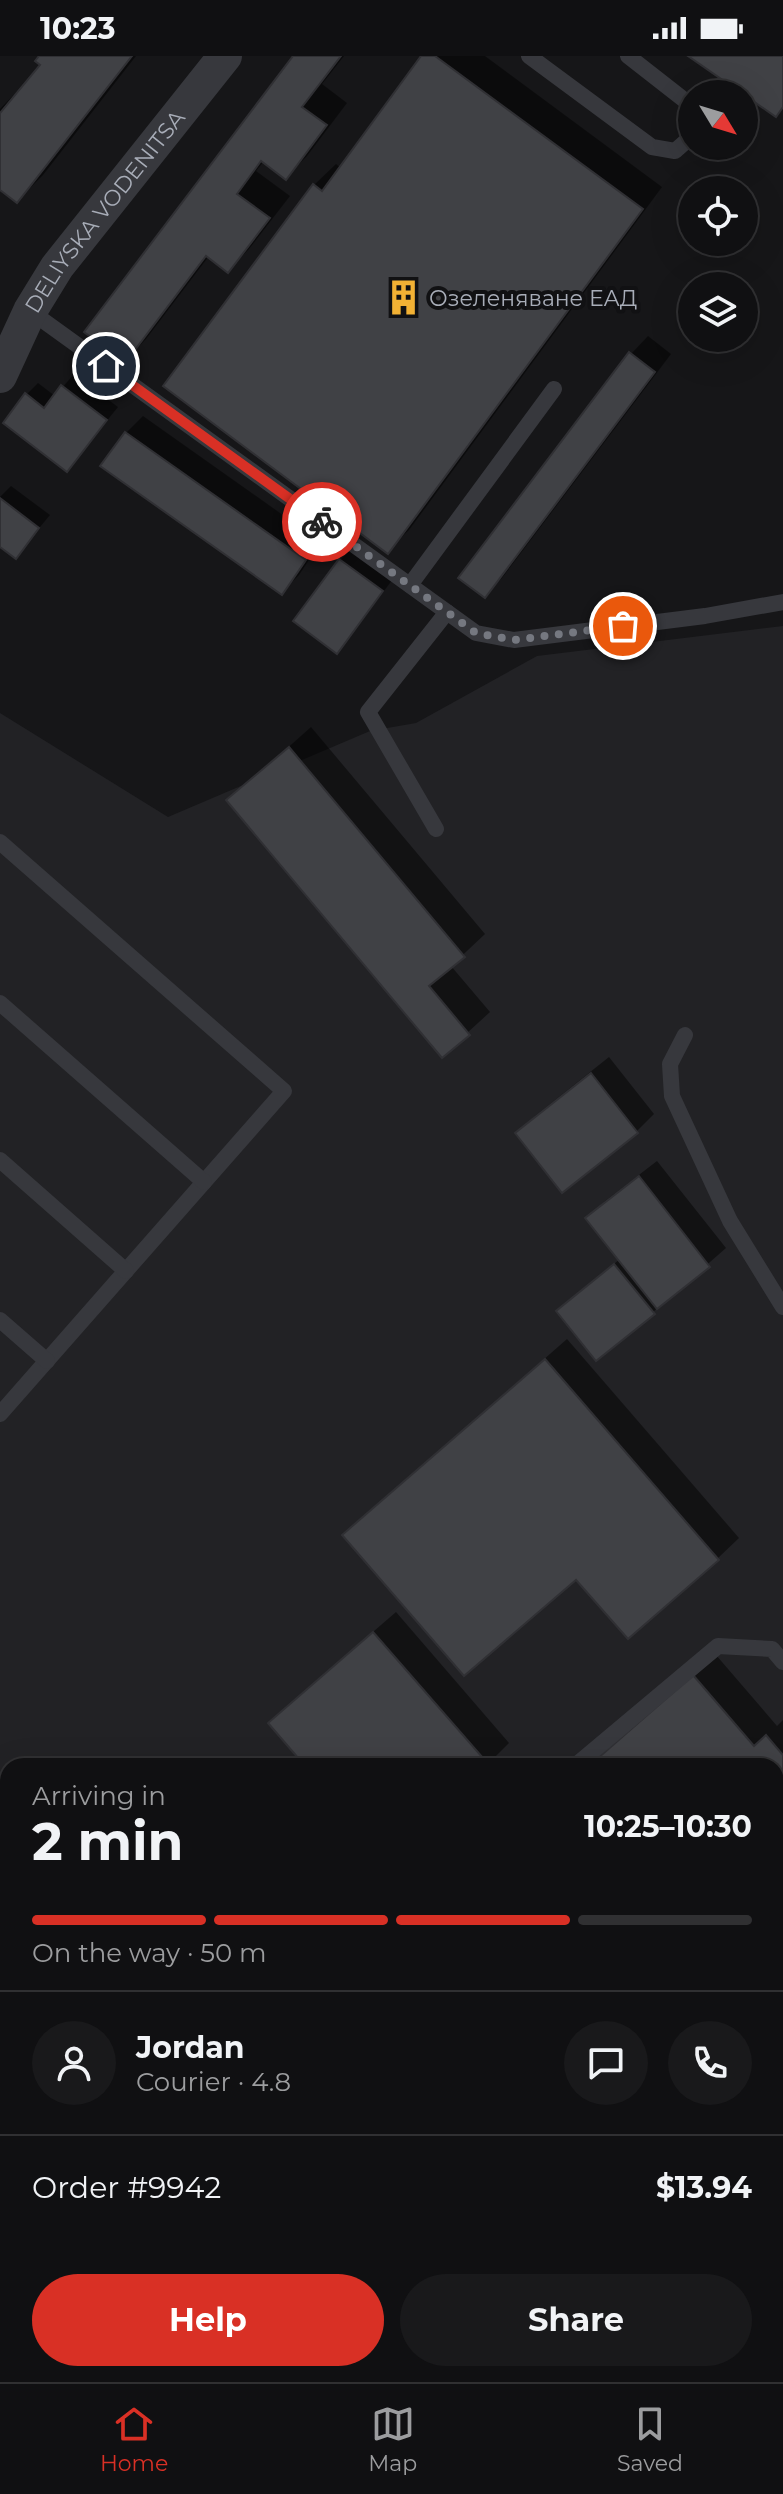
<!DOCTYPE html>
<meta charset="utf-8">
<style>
body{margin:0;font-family:Montserrat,sans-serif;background:#19191b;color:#f1f3f6;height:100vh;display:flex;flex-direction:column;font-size:30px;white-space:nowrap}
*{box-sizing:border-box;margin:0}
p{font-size:26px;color:#9c9d9f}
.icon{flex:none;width:44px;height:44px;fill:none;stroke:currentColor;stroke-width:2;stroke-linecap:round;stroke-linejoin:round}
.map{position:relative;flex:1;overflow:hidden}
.details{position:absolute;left:0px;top:1702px;width:784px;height:624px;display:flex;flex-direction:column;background:#101012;border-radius:24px 24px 0 0;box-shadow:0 8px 32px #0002,0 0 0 2px #303032}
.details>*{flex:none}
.needle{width:52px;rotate:128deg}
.fabs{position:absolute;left:678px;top:24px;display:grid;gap:16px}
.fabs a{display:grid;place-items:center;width:80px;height:80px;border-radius:50%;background:#101012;box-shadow:0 8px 32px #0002,0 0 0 2px #303032;font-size:40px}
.pin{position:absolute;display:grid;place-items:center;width:68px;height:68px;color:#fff;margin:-34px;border:4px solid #fff;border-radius:50%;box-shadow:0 2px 8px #0007}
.courier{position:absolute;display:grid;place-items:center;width:80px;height:80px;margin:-40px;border:6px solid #d93025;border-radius:50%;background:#fff;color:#222;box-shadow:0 2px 10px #0007}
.headline em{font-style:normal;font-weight:700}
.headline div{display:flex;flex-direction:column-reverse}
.headline{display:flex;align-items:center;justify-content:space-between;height:136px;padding:0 32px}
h1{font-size:52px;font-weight:700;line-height:60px}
.bar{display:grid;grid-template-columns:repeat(4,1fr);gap:12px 8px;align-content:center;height:96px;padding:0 32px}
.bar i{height:10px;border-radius:6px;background:#303032}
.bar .on{background:#d93025}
.bar p{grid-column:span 4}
.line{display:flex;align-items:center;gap:20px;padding:0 32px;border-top:2px solid #303032}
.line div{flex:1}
.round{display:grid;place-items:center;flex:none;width:84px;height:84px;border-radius:42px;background:#19191b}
.action{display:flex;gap:16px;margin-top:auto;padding:16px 32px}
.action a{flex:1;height:92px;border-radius:48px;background:#d93025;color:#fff;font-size:32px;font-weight:700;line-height:92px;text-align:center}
.action a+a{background:#19191b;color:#f1f3f6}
.status{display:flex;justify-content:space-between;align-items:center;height:56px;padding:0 40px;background:#101012;direction:ltr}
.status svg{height:22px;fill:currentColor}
.tabs{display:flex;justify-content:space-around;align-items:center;height:112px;border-top:2px solid #303032;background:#101012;font-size:22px;color:#9c9d9f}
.tabs a{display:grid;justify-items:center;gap:4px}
.tabs .on{color:#d93025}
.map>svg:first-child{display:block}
</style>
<div class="status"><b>10:23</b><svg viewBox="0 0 49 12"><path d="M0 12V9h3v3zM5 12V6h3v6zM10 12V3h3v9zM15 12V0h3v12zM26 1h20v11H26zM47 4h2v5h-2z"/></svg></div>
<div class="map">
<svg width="783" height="2326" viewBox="0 0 783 2326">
<rect width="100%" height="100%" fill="#161618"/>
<path fill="#222225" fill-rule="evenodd" d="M 783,570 L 783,2326 L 0,2326 L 0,657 L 168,761 L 370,675 L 416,667 L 537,600 ZM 8,1710 L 776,1710 L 776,2318 L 8,2318 Z"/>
<g fill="#0007">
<path d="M 41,0 L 136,0 L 43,119 L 17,145 L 0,132 L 0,53 L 43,9 Z"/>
<path d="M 296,0 L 344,0 L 322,28 L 347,47 L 307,100 L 286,121 L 264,105 L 256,115 L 290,140 L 249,193 L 228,214 L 209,200 L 146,283 L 125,305 Z"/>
<path d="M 423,0 L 485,0 L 662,131 L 409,474 L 387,495 L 314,129 L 336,108 L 341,112 Z"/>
<path d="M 648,280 L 671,298 L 502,522 L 484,539 L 631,298 Z"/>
<path d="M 74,318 L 118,351 L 67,414 L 26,339 L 38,327 L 55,340 Z"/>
<path d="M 143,360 L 321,486 L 299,519 L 282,536 L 126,377 Z"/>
<path d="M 11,430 L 50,459 L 16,500 L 0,488 L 0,441 Z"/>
<path d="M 352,492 L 393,523 L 348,583 L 336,595 L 340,504 Z"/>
<path d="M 311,671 L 485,878 L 451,910 L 490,956 L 443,999 L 228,745 Z"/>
<path d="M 609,1001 L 654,1058 L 637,1075 L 563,1134 L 518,1077 L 535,1060 Z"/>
<path d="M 657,1105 L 726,1192 L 653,1256 L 571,1243 L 620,1203 L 588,1163 L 605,1145 Z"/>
<path d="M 567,1283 L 739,1482 L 717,1503 L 576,1521 L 344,1479 Z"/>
<path d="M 396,1556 L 509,1687 L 486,1710 L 308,1710 L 292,1646 Z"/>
<path d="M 716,1599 L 777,1670 L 783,1664 L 783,1927 L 776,1933 L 776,1710 L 588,1710 Z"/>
<path d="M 281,1704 L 286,1710 L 275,1710 Z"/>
<path d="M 776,2104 L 783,2112 L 783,2326 L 524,2326 L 517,2318 L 776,2318 Z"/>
</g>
<g fill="#404145" stroke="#303034" stroke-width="2">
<path d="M 39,0 L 132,0 L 17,147 L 0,134 L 0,57 L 40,9 L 35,5 Z"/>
<path d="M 293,0 L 341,0 L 302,51 L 327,69 L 286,124 L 261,105 L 237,138 L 270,162 L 228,217 L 206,200 L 125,307 L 84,276 Z"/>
<path d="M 421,0 L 435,0 L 643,153 L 388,498 L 163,330 L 313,128 L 322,135 Z"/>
<path d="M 688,0 L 783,0 L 783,51 L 776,61 Z"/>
<path d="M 629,296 L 655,316 L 485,542 L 458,522 Z"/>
<path d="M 61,329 L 107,364 L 67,416 L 3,367 L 25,337 L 44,352 Z"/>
<path d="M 125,376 L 306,504 L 282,539 L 100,410 Z"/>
<path d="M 0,442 L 39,472 L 16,503 L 0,491 Z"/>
<path d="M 339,503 L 383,535 L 337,598 L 293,565 Z"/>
<path d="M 289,691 L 465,901 L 429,930 L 470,979 L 442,1002 L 226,744 Z"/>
<path d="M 591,1017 L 638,1077 L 562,1137 L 515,1077 Z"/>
<path d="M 639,1120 L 710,1211 L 657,1253 L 585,1162 Z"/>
<path d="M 614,1208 L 655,1258 L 596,1305 L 556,1255 Z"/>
<path d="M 545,1303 L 719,1504 L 628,1583 L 576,1524 L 464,1620 L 342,1479 Z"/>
<path d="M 373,1576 L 490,1710 L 305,1710 L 268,1667 Z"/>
<path d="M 693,1619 L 754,1690 L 766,1679 L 783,1699 L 783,1930 L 776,1936 L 776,1710 L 589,1710 Z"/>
<path d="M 8,1823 L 8,1873 L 0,1864 L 0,1830 Z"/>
<path d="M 776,2150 L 783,2158 L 783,2326 L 521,2326 L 514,2318 L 776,2318 Z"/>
</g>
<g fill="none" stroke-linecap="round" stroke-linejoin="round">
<g stroke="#37383d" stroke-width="16">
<path d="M 529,0 L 652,91 L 675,95 L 692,80"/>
<path d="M 628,0 L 692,50"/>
<path d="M 30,255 L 476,577 L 514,584 L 705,560 L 783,546"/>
<path d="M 410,529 L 554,333"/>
<path d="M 436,773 L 368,656 L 447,556"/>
<path d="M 0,786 L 284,1035 L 0,1358"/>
<path d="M 0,947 L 204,1126"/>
<path d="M 685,979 L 670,1008 L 672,1040 L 730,1165 L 783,1251"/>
<path d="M 0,1104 L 126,1215"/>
<path d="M 0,1264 L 47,1305"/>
<path d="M 575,1710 L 718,1590 L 772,1593 L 783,1606"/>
<path d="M 321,2318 L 328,2326"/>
</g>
<path stroke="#37383d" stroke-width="34" id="s1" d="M 0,320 L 30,255 L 57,211 L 225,0"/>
</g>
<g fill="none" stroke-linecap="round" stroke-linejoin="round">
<path stroke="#757880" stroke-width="8" stroke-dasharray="0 14.4" d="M 322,466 L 476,577 L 514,584 L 623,570"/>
<path stroke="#d93025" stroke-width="10" d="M 106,310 L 322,466"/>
</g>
<defs>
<symbol id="building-bare" viewBox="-9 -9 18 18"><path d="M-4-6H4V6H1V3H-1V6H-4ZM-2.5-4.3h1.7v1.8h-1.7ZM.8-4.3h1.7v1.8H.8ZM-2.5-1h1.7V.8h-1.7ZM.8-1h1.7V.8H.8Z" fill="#f2b134" stroke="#111113" stroke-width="2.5" paint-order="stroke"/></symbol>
</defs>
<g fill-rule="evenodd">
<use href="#building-bare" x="378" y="216" width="51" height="51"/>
</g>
<g text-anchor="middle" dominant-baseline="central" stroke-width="8" stroke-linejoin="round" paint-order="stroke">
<g font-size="22" fill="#a8adb8" stroke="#111113">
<text stroke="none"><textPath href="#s1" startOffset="196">DELIYSKA VODENITSA</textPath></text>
</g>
<g font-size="22" fill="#a8adb8" stroke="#111113" text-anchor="start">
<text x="429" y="242">Озеленяване ЕАД</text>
</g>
</g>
</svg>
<div class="fabs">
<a><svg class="needle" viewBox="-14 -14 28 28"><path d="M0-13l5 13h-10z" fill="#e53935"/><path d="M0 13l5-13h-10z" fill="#9c9d9f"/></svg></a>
<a><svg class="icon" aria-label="locate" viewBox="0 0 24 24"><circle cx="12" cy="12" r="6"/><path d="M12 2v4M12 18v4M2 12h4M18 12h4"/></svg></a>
<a><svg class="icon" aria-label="layers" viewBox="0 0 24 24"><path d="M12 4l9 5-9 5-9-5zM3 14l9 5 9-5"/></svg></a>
</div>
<div class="pin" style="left:623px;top:570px;background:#ea580c"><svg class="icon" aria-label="bag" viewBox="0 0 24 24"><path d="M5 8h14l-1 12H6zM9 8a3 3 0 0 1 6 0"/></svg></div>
<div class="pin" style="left:106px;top:310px;background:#1f2937"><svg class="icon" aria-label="home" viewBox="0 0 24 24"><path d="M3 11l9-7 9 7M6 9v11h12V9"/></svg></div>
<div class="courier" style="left:322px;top:466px"><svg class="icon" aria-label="bike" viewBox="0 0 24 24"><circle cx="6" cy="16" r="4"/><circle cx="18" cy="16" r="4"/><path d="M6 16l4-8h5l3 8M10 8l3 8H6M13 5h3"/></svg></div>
<section class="details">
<div class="headline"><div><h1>2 min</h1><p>Arriving in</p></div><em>10:25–10:30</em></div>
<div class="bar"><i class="on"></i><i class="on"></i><i class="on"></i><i></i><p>On the way · 50 m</p></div>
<div class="line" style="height:144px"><a class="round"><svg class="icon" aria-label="person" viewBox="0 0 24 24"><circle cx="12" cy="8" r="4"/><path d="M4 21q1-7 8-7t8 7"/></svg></a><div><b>Jordan</b><p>Courier · 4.8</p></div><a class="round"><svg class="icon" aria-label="chat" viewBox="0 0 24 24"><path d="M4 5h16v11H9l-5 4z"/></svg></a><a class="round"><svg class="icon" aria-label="phone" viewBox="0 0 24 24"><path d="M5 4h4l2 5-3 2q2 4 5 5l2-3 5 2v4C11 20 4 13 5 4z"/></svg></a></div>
<div class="line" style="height:104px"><div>Order #9942</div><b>$13.94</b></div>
<div class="action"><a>Help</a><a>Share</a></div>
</section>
</div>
<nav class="tabs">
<a class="on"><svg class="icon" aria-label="home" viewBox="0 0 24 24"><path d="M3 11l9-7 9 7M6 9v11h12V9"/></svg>Home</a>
<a><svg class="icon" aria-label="map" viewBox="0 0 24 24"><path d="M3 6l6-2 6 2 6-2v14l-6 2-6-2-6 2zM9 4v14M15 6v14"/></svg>Map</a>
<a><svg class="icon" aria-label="saved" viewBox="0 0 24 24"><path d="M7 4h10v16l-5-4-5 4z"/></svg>Saved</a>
</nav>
